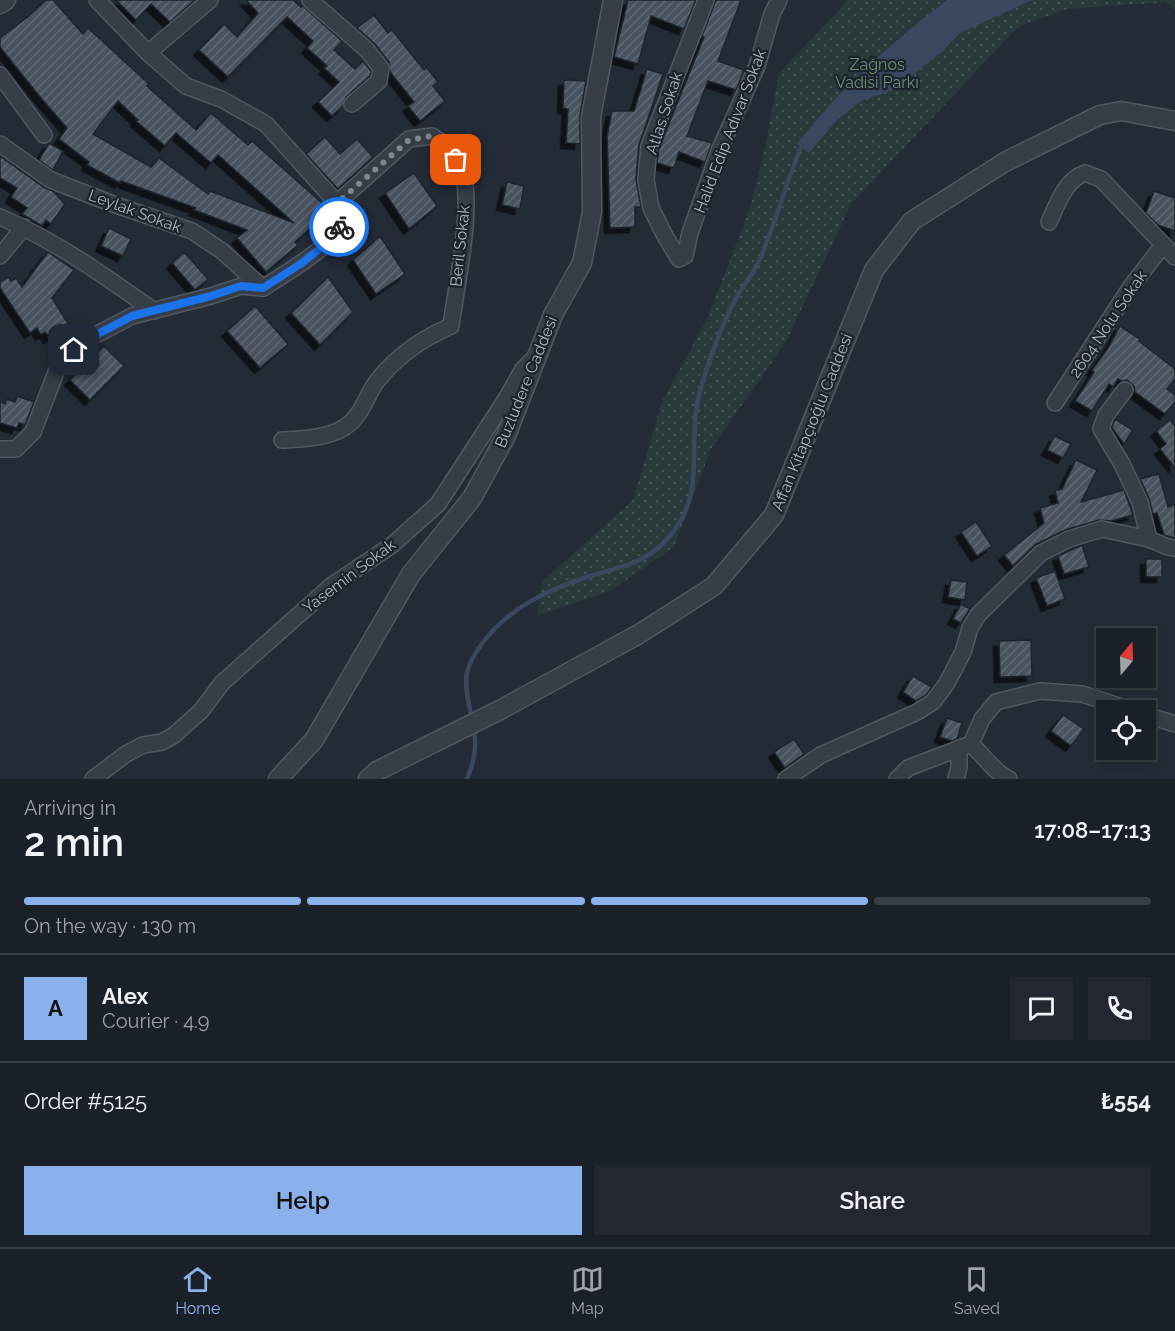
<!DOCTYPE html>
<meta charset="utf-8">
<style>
body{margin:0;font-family:Raleway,sans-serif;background:#232830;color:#f1f3f6;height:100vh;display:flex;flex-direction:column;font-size:22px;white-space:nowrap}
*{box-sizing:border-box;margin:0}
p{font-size:20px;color:#9fa3a8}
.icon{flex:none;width:33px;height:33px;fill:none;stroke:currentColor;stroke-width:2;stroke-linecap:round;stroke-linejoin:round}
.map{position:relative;height:779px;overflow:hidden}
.sheet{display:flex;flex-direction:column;background:#1a2028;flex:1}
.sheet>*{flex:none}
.needle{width:39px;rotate:19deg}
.buttons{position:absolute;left:1096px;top:628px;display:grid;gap:12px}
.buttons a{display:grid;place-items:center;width:60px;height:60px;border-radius:0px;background:#1a2028;box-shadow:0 3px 9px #0003,0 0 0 2px #383e45;font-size:30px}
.pin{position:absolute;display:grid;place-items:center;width:51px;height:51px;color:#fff;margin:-26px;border-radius:12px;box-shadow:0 3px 9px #0006}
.courier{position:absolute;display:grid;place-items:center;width:60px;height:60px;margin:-30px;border:4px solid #1a73e8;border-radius:50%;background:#fff;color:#222;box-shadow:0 2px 8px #0007}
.headline em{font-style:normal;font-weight:600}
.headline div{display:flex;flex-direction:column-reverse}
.headline{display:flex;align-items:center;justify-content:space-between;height:102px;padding:0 24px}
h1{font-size:39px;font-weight:600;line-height:45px}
.bar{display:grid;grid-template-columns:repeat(4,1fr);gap:9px 6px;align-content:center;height:72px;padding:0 24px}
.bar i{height:8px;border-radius:4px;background:#383e45}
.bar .current{background:#8bb1ed}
.bar p{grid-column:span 4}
.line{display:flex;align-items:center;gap:15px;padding:0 24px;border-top:2px solid #383e45}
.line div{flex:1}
.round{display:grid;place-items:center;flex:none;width:63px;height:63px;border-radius:0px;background:#232830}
.action{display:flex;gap:12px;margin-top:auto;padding:12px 24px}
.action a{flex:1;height:69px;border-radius:0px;background:#8bb1ed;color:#111;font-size:24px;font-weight:600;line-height:69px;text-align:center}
.action a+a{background:#232830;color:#f1f3f6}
.tab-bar{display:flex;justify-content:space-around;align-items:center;height:84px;border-top:2px solid #383e45;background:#1a2028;font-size:16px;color:#9fa3a8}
.tab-bar a{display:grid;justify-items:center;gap:3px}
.tab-bar .current{color:#8bb1ed}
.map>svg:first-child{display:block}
</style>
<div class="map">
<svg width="1175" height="779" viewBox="0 0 1175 779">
<defs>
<pattern id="park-dots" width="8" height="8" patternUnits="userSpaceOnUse" patternTransform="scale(1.5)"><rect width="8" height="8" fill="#273939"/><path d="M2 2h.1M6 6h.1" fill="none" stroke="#445454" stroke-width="1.8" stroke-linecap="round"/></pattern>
<pattern id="building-hatch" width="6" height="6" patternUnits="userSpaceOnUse" patternTransform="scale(1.5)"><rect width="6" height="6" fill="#495260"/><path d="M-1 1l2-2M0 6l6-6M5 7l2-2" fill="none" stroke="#616975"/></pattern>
<filter id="shadow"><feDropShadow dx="-5.5" dy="5.5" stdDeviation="0" flood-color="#0009"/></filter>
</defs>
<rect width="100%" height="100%" fill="#232b36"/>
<path fill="url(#park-dots)" d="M 848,0 L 1175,0 L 1175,9 L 1167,2 L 1067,9 L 1018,27 L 851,204 L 786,342 L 711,449 L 674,547 L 610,591 L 537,616 L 542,582 L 633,500 L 662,402 L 706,321 L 749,211 L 763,158 L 779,73 Z"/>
<path fill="#39485e" d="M 947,0 L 1032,0 L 960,33 L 943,51 L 893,90 L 861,101 L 836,121 L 809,153 L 797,144 C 839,89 892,42 947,0 Z"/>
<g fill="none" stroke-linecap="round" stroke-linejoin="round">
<g stroke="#39485e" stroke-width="4.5">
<path d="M 472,718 C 469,705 464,686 467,673 C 469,663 475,653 481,645 C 508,608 547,590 590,576 C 622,566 646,564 669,537 C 704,497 690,457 696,411 C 700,381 721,327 735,300 C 743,286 754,273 761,257 C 776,221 786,183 801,147"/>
<path d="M 467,779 C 474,762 477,748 474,729"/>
</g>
</g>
<g fill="url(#building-hatch)" stroke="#1d242d" stroke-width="1.5" fill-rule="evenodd" filter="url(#shadow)">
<path d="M 46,0 L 53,0 L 83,34 L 88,28 L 149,84 L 147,86 L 196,130 L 211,113 L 248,145 L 252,141 L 322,203 L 319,206 L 326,214 L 295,242 L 298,245 L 266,272 L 237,238 L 247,230 L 194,210 L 196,208 L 121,181 L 120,183 L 87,165 L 89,162 L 59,139 L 67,128 L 36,92 L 0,47 L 0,38 L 29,16 ZM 118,101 L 138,120 L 136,121 L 165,146 L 176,133 L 211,163 L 218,155 L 294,223 L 210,191 L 208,194 L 159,158 L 151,167 L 93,134 Z"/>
<path d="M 116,0 L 195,0 L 170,22 L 151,4 L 136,20 Z"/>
<path d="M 246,0 L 293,0 L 301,7 L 303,6 L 342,41 L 334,50 L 355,69 L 363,61 L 371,71 L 370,76 L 346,97 L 343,106 L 332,116 L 318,102 L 339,82 L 324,68 L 327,66 L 307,48 L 313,41 L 287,17 L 228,77 L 199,50 L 224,24 L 237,37 L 258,13 Z"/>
<path d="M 628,0 L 696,0 L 684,29 L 651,16 L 638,64 L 614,57 Z"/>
<path d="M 716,0 L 741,0 L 718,61 L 744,70 L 736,90 L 708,81 L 687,136 L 712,143 L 705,162 L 679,152 L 674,168 L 657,163 L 659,148 L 704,37 L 702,36 Z"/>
<path d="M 374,15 L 388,33 L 392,30 L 424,70 L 427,68 L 438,82 L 433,86 L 445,101 L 420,121 L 408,106 L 414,102 L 390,72 L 389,62 L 375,44 L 357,28 Z"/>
<path d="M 647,69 L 663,74 L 639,145 L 636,179 L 641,207 L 635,207 L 635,227 L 610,228 L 607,136 L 612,111 L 634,111 Z"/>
<path d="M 564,80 L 586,81 L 580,115 L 580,144 L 566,143 L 568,109 L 563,108 Z"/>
<path d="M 325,137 L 340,154 L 357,139 L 373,157 L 338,189 L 306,154 Z"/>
<path d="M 49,143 L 63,151 L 53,170 L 39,160 Z"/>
<path d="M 0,156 L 45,188 L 53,191 L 65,204 L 51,224 L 46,220 L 42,226 L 22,214 L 27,208 L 11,197 L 17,188 L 0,178 Z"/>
<path d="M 414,173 L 437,206 L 409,229 L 385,193 Z"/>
<path d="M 507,182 L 524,186 L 520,209 L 502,205 Z"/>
<path d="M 1154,191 L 1175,198 L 1175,231 L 1158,225 L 1146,213 Z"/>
<path d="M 109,228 L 131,239 L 123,256 L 101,246 Z"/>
<path d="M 380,236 L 405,274 L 376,294 L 353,260 Z"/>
<path d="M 48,252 L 74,270 L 52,298 L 69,325 L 49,338 L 45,332 L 41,335 L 37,328 L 30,333 L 0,288 L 0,282 L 8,277 L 11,281 L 16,278 L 22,287 Z"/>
<path d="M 184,252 L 208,279 L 195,290 L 172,263 Z"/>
<path d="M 328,277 L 353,312 L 320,345 L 291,313 Z"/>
<path d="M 255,306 L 288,344 L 260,368 L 227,331 Z"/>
<path d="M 1120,326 L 1140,339 L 1139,341 L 1175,369 L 1175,379 L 1167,389 L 1175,395 L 1175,402 L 1165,414 L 1135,392 L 1134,386 L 1127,380 L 1121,381 L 1118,379 L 1113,387 L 1109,384 L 1092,411 L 1075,401 L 1094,372 L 1092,370 L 1108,348 Z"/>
<path d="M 104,346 L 124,366 L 90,400 L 70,380 Z"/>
<path d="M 17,396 L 34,402 L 25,425 L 19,423 L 17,428 L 0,423 L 0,402 L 5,404 L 7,399 L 15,402 Z"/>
<path d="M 1115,419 L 1133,430 L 1124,444 L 1112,428 Z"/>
<path d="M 1170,420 L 1175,426 L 1175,468 L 1160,449 L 1166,444 L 1156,431 Z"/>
<path d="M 1055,436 L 1071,444 L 1063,458 L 1047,450 Z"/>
<path d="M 1076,460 L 1097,470 L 1081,502 L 1124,490 L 1133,515 L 1111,521 L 1099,520 L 1065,530 L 1036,544 L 1013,566 L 1004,555 L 1044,523 L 1040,508 L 1058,503 L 1055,491 L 1062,489 Z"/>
<path d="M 1159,474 L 1168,507 L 1175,504 L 1175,538 L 1164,535 L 1157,513 L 1153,514 L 1149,498 L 1140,479 Z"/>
<path d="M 976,522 L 992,546 L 977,556 L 961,532 Z"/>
<path d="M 1082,545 L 1089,567 L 1064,574 L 1058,556 Z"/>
<rect x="1146" y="559" width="16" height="18"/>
<path d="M 1055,571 L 1065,599 L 1047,606 L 1036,578 Z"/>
<path d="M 951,580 L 967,582 L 965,600 L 948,597 Z"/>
<path d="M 961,604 L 970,609 L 961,623 L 953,619 Z"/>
<path d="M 1031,640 L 1032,676 L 1000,677 L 999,641 Z"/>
<path d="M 913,676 L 932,687 L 926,695 L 916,701 L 903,692 Z"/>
<path d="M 1063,715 L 1084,729 L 1071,746 L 1051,731 Z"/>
<path d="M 947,718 L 962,723 L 957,739 L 952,741 L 940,737 Z"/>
<path d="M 794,739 L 804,754 L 785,768 L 774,752 Z"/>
</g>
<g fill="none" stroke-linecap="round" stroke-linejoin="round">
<defs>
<g id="minor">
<path d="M 97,0 L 148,53 L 186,86 L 221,99 L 266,124 L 337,203"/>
<path d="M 310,0 L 367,50 L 381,68 L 379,81 L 352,104"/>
<path d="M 706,0 L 649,146 L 646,180 L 651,208 L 665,236 L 679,259 L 685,256 L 690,233 L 719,151 L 757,66 L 772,14 L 779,0"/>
<path d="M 148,53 L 210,0"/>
<path d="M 0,75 L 44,135"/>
<path d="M 0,144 L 51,180 L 113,204 L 192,231 L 222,251 L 263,288"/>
<path d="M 0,217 C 56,241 105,276 154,311"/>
<path d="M 1049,222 C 1057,205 1065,180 1085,173 L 1101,179 L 1175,257"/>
<path d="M 0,256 L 24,227"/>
<path d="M 263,288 C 281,276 339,243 341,222 C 342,216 338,208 337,203 L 409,139 L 432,136 C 447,146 458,156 463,174 C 473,210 456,287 451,326 C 423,338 396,357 377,381 C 366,396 362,416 345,427 C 329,438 302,439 282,440"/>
<path d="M 1125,390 L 1106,415 L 1101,429 L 1122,464 L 1140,502 L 1149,539"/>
<path d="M 1055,403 L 1130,288 L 1163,245"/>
<path d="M 0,449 L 16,449 L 33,432 L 58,367 L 74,350 L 92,337 L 132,316 L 211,296 L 241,286 L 263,288"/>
<path d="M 1146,715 L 1175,724"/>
<path d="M 93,779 L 126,754 L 143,745 L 162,742 L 173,736 L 201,711 L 222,683 L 331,586 L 392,545 L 438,504 L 506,399 L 523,369 L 534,358"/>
<path d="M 786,779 L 821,755 L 917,712 L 933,702 L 947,683 L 963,652 L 970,628 L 978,615 L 1041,553 L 1069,539 L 1102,529 L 1149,539 L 1168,547 L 1175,548"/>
<path d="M 897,779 L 908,768 L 971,744"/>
<path d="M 956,779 L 959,767 L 959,748"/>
<path d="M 1009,779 C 996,774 982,754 971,744 L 982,719 L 996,702 L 1040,691 L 1082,694 L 1134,711"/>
</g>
<g id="tertiary">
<path d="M 0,4 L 6,0"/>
<path d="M 278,779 L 314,740 L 411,574 L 472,498 L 506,436 L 553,315 L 582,263 L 592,212 L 591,117 L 613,0"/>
<path d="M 368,779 L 377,771 L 500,710 L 639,634 L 714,586 L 774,515 L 874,270 L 912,221 L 1005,162 L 1100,115 L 1121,111 L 1175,121"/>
</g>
</defs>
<use href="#minor" stroke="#515861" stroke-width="18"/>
<use href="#tertiary" stroke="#515861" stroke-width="21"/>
<use href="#minor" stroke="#363d47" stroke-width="15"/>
<use href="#tertiary" stroke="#363d47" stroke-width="18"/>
</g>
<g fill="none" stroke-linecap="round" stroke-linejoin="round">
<path stroke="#7f8792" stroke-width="6" stroke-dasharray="0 10.8" d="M 339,227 L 341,222 L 337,203 L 409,140 L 432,136 L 449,147 L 456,160"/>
<path stroke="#1a73e8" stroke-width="8" d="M 74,350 L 92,337 L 132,316 L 211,296 L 241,286 L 263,288 L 302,263 L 334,237 L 339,227"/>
</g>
<g text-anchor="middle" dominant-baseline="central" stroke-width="4.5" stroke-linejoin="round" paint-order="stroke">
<g font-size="16" fill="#6a9273" stroke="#1b222b">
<text x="877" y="64">Zağnos<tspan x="877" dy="18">Vadisi Parkı</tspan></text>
</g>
<g font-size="16" fill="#b1b8c3" stroke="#1b222b">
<text transform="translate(664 113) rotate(-72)">Atlas Sokak</text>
<text transform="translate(730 131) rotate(-69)">Halid Edip Adıvar Sokak</text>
<text transform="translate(135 211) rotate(20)">Leylak Sokak</text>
<text transform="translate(460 246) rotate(-84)">Beril Sokak</text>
<text transform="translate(1108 324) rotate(-56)">2604 Nolu Sokak</text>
<text transform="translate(526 382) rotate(-68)">Buzludere Caddesi</text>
<text transform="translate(812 422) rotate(-68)">Affan Kitapçıoğlu Caddesi</text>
<text transform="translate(349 576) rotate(-37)">Yasemin Sokak</text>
</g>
</g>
</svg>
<div class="buttons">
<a><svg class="needle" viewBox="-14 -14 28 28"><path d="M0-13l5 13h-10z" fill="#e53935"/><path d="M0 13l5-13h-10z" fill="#9fa3a8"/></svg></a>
<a><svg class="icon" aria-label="locate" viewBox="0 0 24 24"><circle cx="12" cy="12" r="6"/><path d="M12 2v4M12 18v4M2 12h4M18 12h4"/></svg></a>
</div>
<div class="pin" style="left:456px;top:160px;background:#ea580c"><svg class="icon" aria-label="bag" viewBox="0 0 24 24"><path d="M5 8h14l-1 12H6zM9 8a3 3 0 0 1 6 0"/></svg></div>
<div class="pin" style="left:74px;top:350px;background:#1f2937"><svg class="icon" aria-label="home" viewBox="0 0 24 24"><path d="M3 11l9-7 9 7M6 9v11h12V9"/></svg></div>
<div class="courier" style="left:339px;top:227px"><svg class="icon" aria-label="bike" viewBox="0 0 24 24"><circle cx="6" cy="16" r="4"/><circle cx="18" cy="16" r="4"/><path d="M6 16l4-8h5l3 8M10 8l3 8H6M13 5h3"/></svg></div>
</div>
<section class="sheet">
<div class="headline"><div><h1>2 min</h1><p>Arriving in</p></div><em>17:08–17:13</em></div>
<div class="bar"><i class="current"></i><i class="current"></i><i class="current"></i><i></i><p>On the way · 130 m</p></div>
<div class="line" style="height:108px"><b class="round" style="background:#8bb1ed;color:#111">A</b><div><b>Alex</b><p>Courier · 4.9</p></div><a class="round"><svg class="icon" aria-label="chat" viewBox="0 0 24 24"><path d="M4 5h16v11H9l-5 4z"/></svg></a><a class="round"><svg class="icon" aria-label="phone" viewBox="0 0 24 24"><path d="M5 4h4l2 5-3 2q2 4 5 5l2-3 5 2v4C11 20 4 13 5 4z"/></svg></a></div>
<div class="line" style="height:78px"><div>Order #5125</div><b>₺554</b></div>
<div class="action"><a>Help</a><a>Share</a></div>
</section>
<nav class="tab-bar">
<a class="current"><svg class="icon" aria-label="home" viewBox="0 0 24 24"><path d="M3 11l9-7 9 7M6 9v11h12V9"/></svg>Home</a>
<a><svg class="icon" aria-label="map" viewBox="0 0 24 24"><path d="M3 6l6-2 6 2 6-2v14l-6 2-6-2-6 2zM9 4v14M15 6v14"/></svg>Map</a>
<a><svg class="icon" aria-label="saved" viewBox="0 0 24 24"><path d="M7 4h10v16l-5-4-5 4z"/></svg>Saved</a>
</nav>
